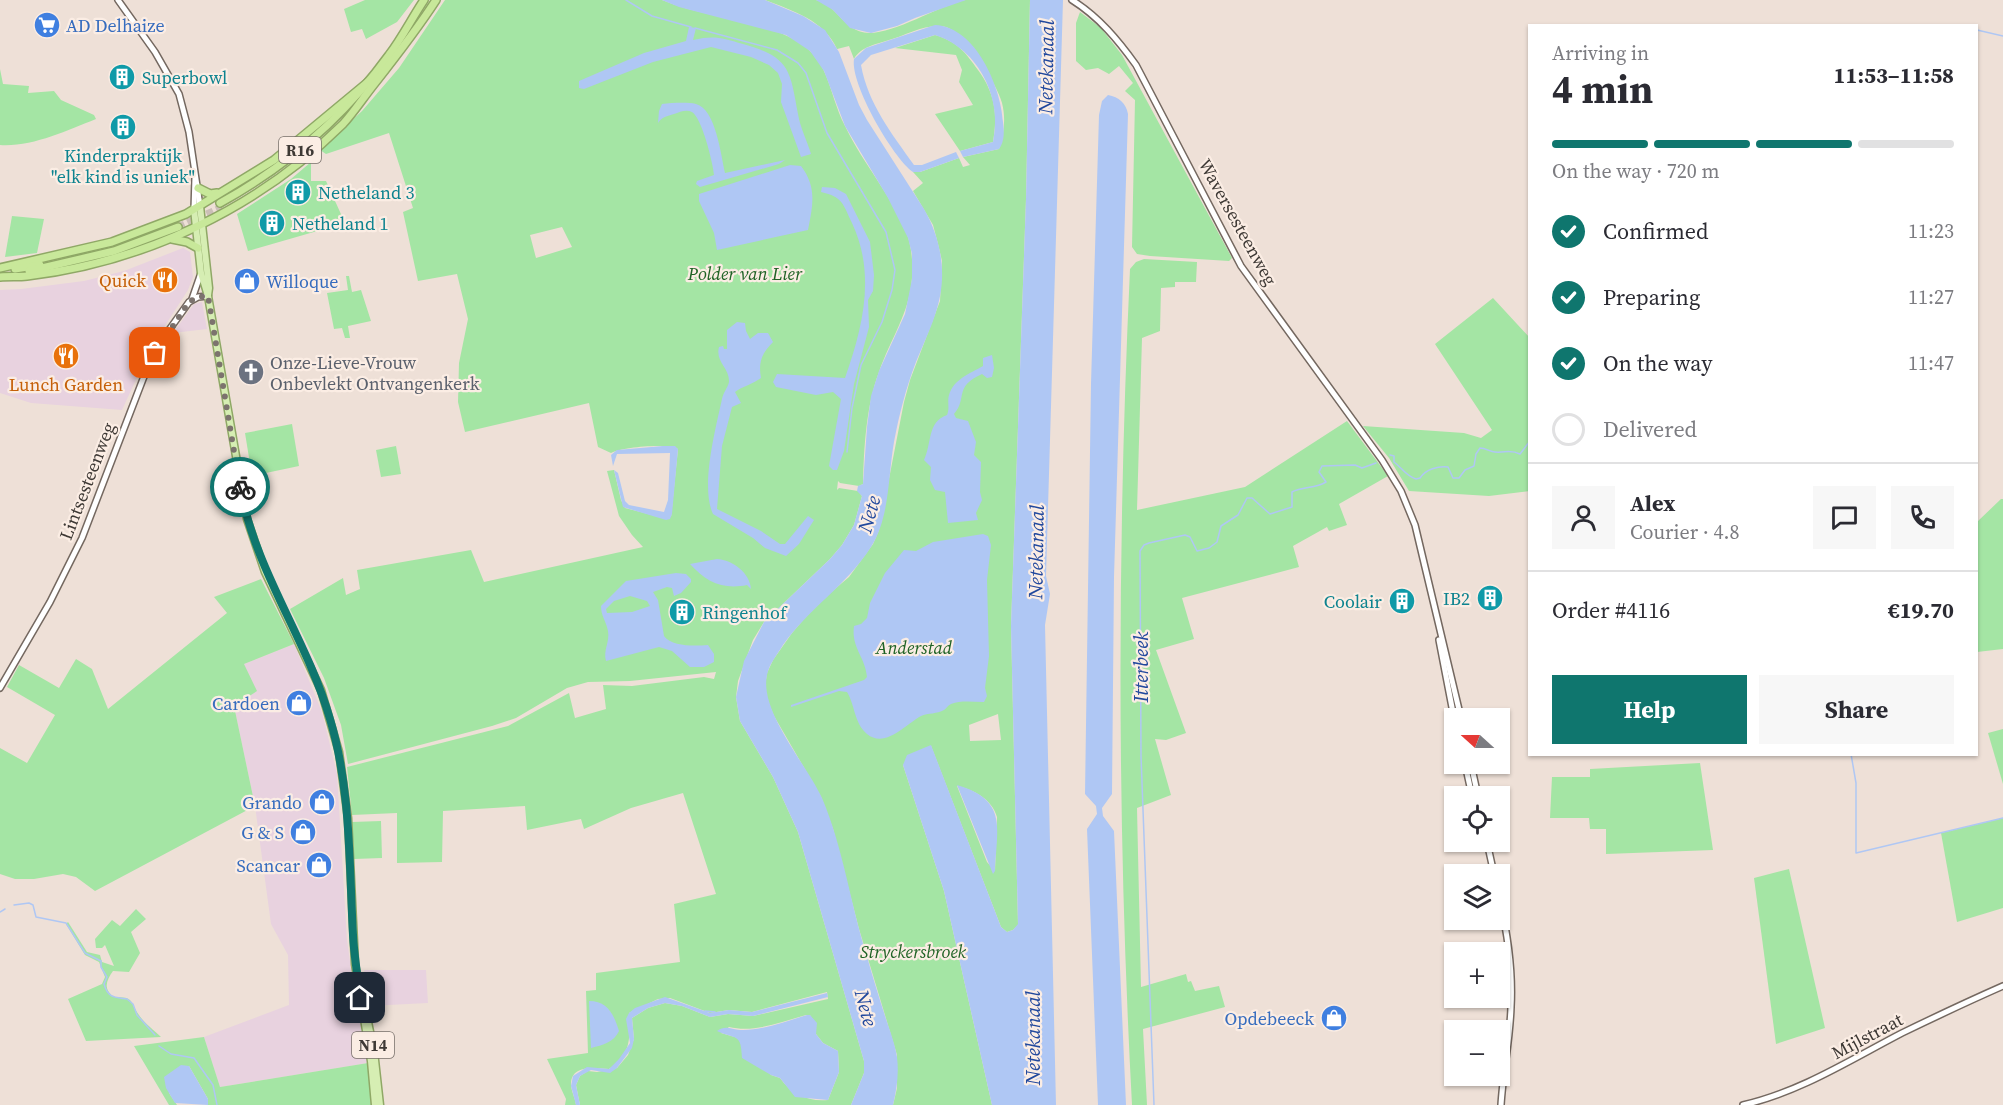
<!DOCTYPE html>
<meta charset="utf-8">
<style>
body{margin:0;font-family:"Source Serif 4",serif;background:#f7f7f7;color:#2b2b33;height:100vh;display:flex;flex-direction:column;font-size:22px;white-space:nowrap}
*{box-sizing:border-box;margin:0}
p{font-size:20px;color:#7c7c81}
.icon{flex:none;width:33px;height:33px;fill:none;stroke:currentColor;stroke-width:2;stroke-linecap:round;stroke-linejoin:round}
.map{position:relative;flex:1;overflow:hidden}
.sheet{position:absolute;left:1528px;top:24px;width:450px;height:732px;display:flex;flex-direction:column;background:#fff;border-radius:0px;box-shadow:0 2px 4px #0004}
.sheet>*{flex:none}
.needle{width:39px;rotate:291deg}
.controls{position:absolute;left:1444px;top:708px;display:grid;gap:12px}
.controls a{display:grid;place-items:center;width:66px;height:66px;border-radius:0px;background:#fff;box-shadow:0 2px 4px #0004;font-size:30px}
.pin{position:absolute;display:grid;place-items:center;width:51px;height:51px;color:#fff;margin:-26px;border-radius:12px;box-shadow:0 3px 9px #0006}
.courier{position:absolute;display:grid;place-items:center;width:60px;height:60px;margin:-30px;border:4px solid #0f766e;border-radius:50%;background:#fff;color:#222;box-shadow:0 2px 8px #0007}
.summary em{font-style:normal;font-weight:700}
.summary div{display:flex;flex-direction:column-reverse}
.summary{display:flex;align-items:center;justify-content:space-between;height:102px;padding:0 24px}
h1{font-size:39px;font-weight:700;line-height:45px}
.bar{display:grid;grid-template-columns:repeat(4,1fr);gap:9px 6px;align-content:center;height:72px;padding:0 24px}
.bar i{height:8px;border-radius:4px;background:#e1e1e2}
.bar .current{background:#0f766e}
.bar p{grid-column:span 4}
.line{display:flex;align-items:center;gap:15px;padding:0 24px;border-top:2px solid #e1e1e2}
.line div{flex:1}
.round{display:grid;place-items:center;flex:none;width:63px;height:63px;border-radius:0px;background:#f7f7f7}
ol{padding:0 24px;list-style:none}
li{display:flex;align-items:center;gap:18px;height:66px}
li p{margin-inline-start:auto}
li .icon{padding:6px;border-radius:50%;background:#0f766e;color:#fff;stroke-width:4}
li:last-child{color:#7c7c81}
li i{width:33px;height:33px;border:3px solid #e1e1e2;border-radius:50%}
.action{display:flex;gap:12px;margin-top:auto;padding:12px 24px}
.action a{flex:1;height:69px;border-radius:0px;background:#0f766e;color:#fff;font-size:24px;font-weight:700;line-height:69px;text-align:center}
.action a+a{background:#f7f7f7;color:#2b2b33}
.map>svg:first-child{display:block}
</style>
<div class="map">
<svg width="2003" height="1105" viewBox="0 0 2003 1105">
<rect width="100%" height="100%" fill="#eee0d7"/>
<g fill="#e8d2df">
<path d="M 183,248 L 190,252 L 193,277 L 188,290 L 150,349 L 122,410 L 31,403 L 0,393 L 0,290 L 21,289 L 84,281 L 124,271 Z"/>
<path d="M 202,302 L 207,329 L 173,333 L 194,304 Z"/>
<path d="M 294,644 L 322,712 L 337,774 L 347,940 L 353,983 L 368,1063 L 220,1087 L 204,1037 L 289,1005 L 288,955 L 271,924 L 255,806 L 234,706 L 244,664 Z"/>
<path d="M 364,970 L 426,970 L 428,1003 L 369,1006 Z"/>
</g>
<g fill="#a4e5a4" fill-rule="evenodd">
<path d="M 365,0 L 414,0 L 397,22 L 366,39 L 362,29 L 351,32 L 344,9 Z"/>
<path d="M 445,0 L 662,0 C 704,18 758,18 797,41 C 808,47 819,59 824,71 C 832,89 836,109 845,126 C 863,164 894,198 908,237 C 912,250 913,265 912,278 C 910,312 890,340 879,372 C 866,407 864,447 863,484 L 859,486 L 840,483 L 838,481 L 837,490 L 839,488 L 858,491 L 862,496 L 854,525 L 842,545 L 830,559 L 764,622 L 753,640 L 738,681 L 736,697 L 740,721 L 773,777 L 798,832 L 864,1061 L 864,1073 L 851,1105 L 580,1105 L 576,1085 L 580,1076 L 588,1071 L 597,1072 L 617,1068 L 628,1055 L 634,1039 L 632,1018 L 648,1008 L 665,1003 L 682,1006 L 710,1017 L 728,1014 L 753,1016 L 828,999 L 827,992 L 752,1012 L 729,1010 L 710,1013 L 670,998 L 658,999 L 629,1013 C 630,1037 632,1054 609,1069 C 596,1069 570,1063 571,1086 C 572,1093 575,1098 576,1105 L 565,1105 L 566,1099 L 547,1059 L 588,1053 L 586,991 L 596,990 L 596,973 L 680,962 L 674,904 L 716,894 L 683,793 L 631,808 L 584,829 L 581,819 L 527,830 L 525,806 L 443,811 L 442,862 L 397,863 L 397,813 L 352,815 L 347,767 L 508,726 L 569,693 L 575,718 L 606,709 L 603,685 L 632,686 L 704,677 L 714,679 L 716,672 L 630,681 L 588,682 L 567,688 L 516,718 L 492,726 L 348,764 L 341,725 L 324,678 L 290,609 L 343,578 L 346,595 L 360,589 L 357,570 L 471,550 L 484,582 L 643,547 L 632,535 L 619,516 L 607,471 L 614,470 L 621,500 L 625,508 L 660,517 L 671,517 L 678,449 C 667,443 623,447 611,453 L 598,447 L 589,403 L 465,432 L 458,402 L 459,363 L 468,319 L 457,274 L 418,281 L 403,212 L 413,208 L 389,133 L 326,154 L 320,150 L 362,111 L 399,68 ZM 562,227 L 572,247 L 536,258 L 530,235 ZM 806,1015 L 810,1015 L 816,1034 L 823,1043 L 838,1051 L 839,1072 L 828,1100 C 808,1102 791,1094 780,1078 L 771,1075 L 738,1038 L 721,1033 L 729,1027 C 755,1033 781,1022 806,1015 Z"/>
<path d="M 765,0 C 779,0 804,0 816,0 C 839,6 843,32 869,33 C 896,33 936,7 965,0 C 985,0 1010,0 1030,0 L 1026,199 L 1011,626 L 1018,925 L 1013,930 L 1007,932 L 1001,927 L 931,746 L 903,765 L 944,891 L 992,1105 L 893,1105 L 897,1088 L 897,1055 L 859,929 L 833,829 L 821,797 L 774,716 L 767,699 L 765,686 L 767,673 L 773,660 L 792,633 L 816,605 L 849,577 L 873,544 L 879,530 L 904,402 L 910,380 L 940,301 L 942,261 L 938,244 L 933,225 L 913,191 L 923,183 L 913,172 L 920,172 L 959,158 L 963,167 L 970,165 L 963,157 L 999,149 C 1004,135 1006,118 1002,103 C 997,84 966,33 946,27 C 929,22 906,35 889,40 C 877,44 860,47 854,59 L 849,46 L 837,49 C 824,20 793,11 765,0 ZM 998,714 L 1001,740 L 970,741 L 969,725 ZM 957,786 C 974,790 992,799 997,817 L 995,871 L 987,862 Z"/>
<path d="M 1080,12 L 1101,28 L 1122,55 L 1232,258 L 1229,261 L 1150,256 L 1137,254 L 1132,247 L 1135,100 L 1125,91 L 1133,83 L 1119,66 L 1109,74 L 1098,68 L 1086,70 L 1076,61 L 1076,23 Z"/>
<path d="M 935,35 C 958,42 965,52 978,70 C 995,93 998,115 993,142 L 960,151 L 935,114 L 973,105 L 959,82 L 962,70 L 956,55 L 895,48 Z"/>
<path d="M 0,69 L 3,84 L 29,86 L 28,93 L 54,91 L 61,100 L 94,115 L 96,119 C 66,131 32,147 0,145 Z"/>
<path d="M 311,162 L 311,181 L 326,181 L 345,223 L 248,251 L 237,214 L 291,179 Z"/>
<path d="M 12,216 L 44,219 L 37,253 L 5,257 Z"/>
<path d="M 1144,259 L 1197,262 L 1196,282 L 1175,282 L 1175,287 L 1161,288 L 1160,331 L 1142,338 L 1137,510 L 1245,487 L 1347,421 L 1388,476 L 1339,504 L 1347,525 L 1329,531 L 1327,527 L 1293,546 L 1299,567 L 1182,598 L 1194,639 L 1156,650 L 1186,733 L 1166,740 L 1155,739 L 1171,795 L 1137,808 L 1141,987 L 1186,974 L 1188,982 L 1191,981 L 1195,991 L 1219,986 L 1225,1007 L 1143,1029 L 1147,1105 L 1132,1105 C 1117,826 1117,548 1130,269 L 1136,262 Z"/>
<path d="M 346,276 L 349,276 L 352,292 L 361,290 L 371,321 L 348,326 L 350,338 L 345,338 L 342,328 L 334,329 L 327,293 L 348,290 Z"/>
<path d="M 1493,298 L 1530,338 L 1530,491 L 1489,496 L 1409,491 L 1389,458 L 1363,426 L 1464,433 L 1481,438 L 1492,430 L 1435,344 Z"/>
<path d="M 292,424 L 299,466 L 252,476 L 245,433 Z"/>
<path d="M 396,446 L 401,474 L 381,477 L 376,450 Z"/>
<path d="M 2001,499 L 2003,499 L 2003,649 L 1977,652 L 1977,522 Z"/>
<path d="M 261,579 L 294,644 L 244,664 L 257,691 L 234,706 L 255,806 L 95,891 L 76,877 L 63,874 L 34,879 L 15,879 L 0,874 L 0,748 L 27,763 L 55,715 L 7,687 L 19,665 L 59,688 L 76,659 L 92,669 L 108,709 L 227,613 L 214,597 Z"/>
<path d="M 2003,729 L 2003,784 L 1988,733 Z"/>
<path d="M 1700,763 L 1713,850 L 1606,854 L 1606,829 L 1590,829 L 1589,818 L 1550,818 L 1552,777 L 1590,777 L 1590,769 Z"/>
<path d="M 2003,818 L 2003,908 L 1957,922 L 1941,833 Z"/>
<path d="M 381,821 L 382,858 L 354,859 L 352,822 Z"/>
<path d="M 1789,869 L 1825,1028 L 1776,1044 L 1754,878 Z"/>
<path d="M 136,909 L 146,919 L 131,932 L 140,953 L 129,972 L 113,971 C 106,981 103,989 114,997 C 135,997 129,1001 139,1015 C 144,1023 154,1030 161,1037 L 86,1041 L 68,999 L 102,984 L 105,977 L 99,962 L 85,955 L 66,924 L 68,922 L 87,952 L 100,955 L 102,962 L 114,966 L 105,945 L 102,948 L 96,948 L 95,939 L 112,920 L 120,926 Z"/>
<path d="M 204,1037 L 220,1087 L 368,1063 L 371,1105 L 207,1105 L 208,1099 L 189,1066 L 169,1093 L 177,1105 L 169,1105 L 134,1046 Z"/>
</g>
<g fill="#afc7f4" fill-rule="evenodd">
<path d="M 662,0 L 765,0 L 803,16 L 825,30 L 839,52 L 859,105 L 867,120 L 924,209 C 936,230 943,254 942,279 C 941,309 927,335 916,362 C 906,388 899,415 894,442 C 888,476 890,517 871,547 C 847,585 809,608 783,645 C 777,655 769,664 767,675 C 759,711 807,765 822,798 C 843,847 850,902 866,953 C 872,975 879,997 886,1019 C 890,1031 895,1044 897,1057 C 899,1073 897,1089 893,1105 L 851,1105 L 864,1073 L 864,1061 L 798,832 L 773,777 L 740,721 L 736,697 L 744,661 L 764,622 L 830,559 L 842,545 L 854,525 L 862,496 L 857,491 L 858,486 L 863,484 L 867,427 L 871,396 L 879,371 L 905,314 L 912,279 L 912,254 L 908,238 L 888,198 L 845,126 L 824,71 L 810,51 L 786,35 L 679,7 Z"/>
<path d="M 816,0 L 966,0 L 915,18 L 897,26 L 871,33 L 850,28 L 833,10 Z"/>
<path d="M 1030,0 L 1063,0 L 1046,576 L 1050,594 L 1045,625 L 1056,1105 L 992,1105 L 944,891 L 903,765 L 907,755 L 931,745 L 1001,927 L 1007,932 L 1013,930 L 1018,924 L 1011,626 L 1026,199 Z"/>
<path d="M 935,25 C 976,27 1001,87 1003,122 C 1004,131 1005,141 999,149 L 963,157 L 960,151 L 993,142 C 1003,99 979,49 935,35 L 871,55 L 861,65 C 868,104 892,134 914,165 L 922,165 L 956,152 L 959,158 L 920,172 L 913,172 C 893,158 850,84 854,59 L 866,48 Z"/>
<path d="M 689,27 L 696,28 L 693,40 C 715,35 722,38 743,44 C 790,57 790,70 798,114 C 800,127 807,141 811,154 L 801,157 L 781,102 L 782,84 L 778,73 L 769,65 L 751,57 L 711,47 L 653,62 L 584,89 L 579,88 L 579,81 L 644,53 L 686,41 Z"/>
<path d="M 1108,95 C 1119,97 1126,103 1128,114 L 1114,577 L 1112,794 L 1102,808 L 1103,816 L 1114,831 L 1126,1105 L 1098,1105 L 1087,829 L 1097,814 L 1096,806 L 1085,794 L 1091,384 L 1099,115 L 1102,101 Z"/>
<path d="M 662,104 C 672,103 687,102 696,104 C 716,109 721,156 725,173 L 785,160 L 779,164 L 700,187 L 696,184 L 697,181 L 714,175 C 713,163 702,118 692,112 C 686,109 680,112 674,114 C 667,116 662,117 658,123 L 659,111 Z"/>
<path d="M 790,165 L 801,166 C 817,187 813,205 808,230 L 717,250 L 714,233 L 699,201 L 699,194 Z"/>
<path d="M 822,187 L 835,188 L 846,194 L 870,242 L 874,275 L 873,291 L 868,300 L 869,327 L 854,384 L 844,451 L 837,470 L 833,470 L 829,466 L 841,399 L 833,392 L 816,395 L 776,387 L 773,382 L 777,374 L 845,378 C 863,327 876,274 852,223 C 843,204 843,197 821,192 Z"/>
<path d="M 737,322 L 745,323 L 746,331 L 750,339 L 758,333 L 768,333 L 773,342 C 762,353 758,362 761,378 C 753,384 741,387 735,392 L 741,403 L 732,407 L 722,446 L 717,509 L 761,531 L 780,544 L 785,544 L 808,516 L 814,520 L 799,544 L 786,556 L 765,548 L 753,538 L 713,514 C 700,487 716,427 722,399 C 723,393 728,387 729,382 C 730,368 715,362 719,347 L 723,346 L 724,349 L 727,349 L 727,330 Z"/>
<path d="M 992,355 L 994,368 L 992,377 L 987,378 L 982,374 C 953,387 968,398 954,414 L 956,418 L 968,421 L 976,442 L 974,455 L 981,462 L 980,492 L 982,500 L 976,513 L 978,520 L 948,523 L 945,492 L 935,490 L 930,480 L 931,467 L 924,460 C 932,443 927,422 947,415 C 950,408 947,402 949,395 C 954,379 969,374 983,366 L 983,358 Z"/>
<path d="M 663,446 L 675,446 L 678,449 L 672,514 L 670,519 L 666,520 L 623,507 L 614,470 L 618,473 L 625,501 L 629,505 L 664,512 L 668,500 L 670,453 L 617,454 L 613,466 L 611,455 L 617,450 Z"/>
<path d="M 983,534 L 988,536 L 991,545 L 987,580 L 989,656 L 985,688 L 987,696 L 984,702 C 973,702 961,700 951,704 C 948,705 946,709 944,710 C 937,714 928,713 921,716 C 906,724 885,749 867,734 C 854,723 855,705 847,692 L 839,691 L 791,707 L 791,705 L 864,680 L 867,677 C 865,656 851,648 854,626 L 861,624 L 867,618 L 870,603 L 885,573 L 904,550 L 916,551 L 933,542 Z"/>
<path d="M 717,559 C 733,560 750,573 751,589 L 747,585 C 723,590 706,582 690,564 Z"/>
<path d="M 676,573 L 686,574 L 691,579 L 691,582 L 681,593 L 674,596 L 672,588 L 667,587 L 653,592 L 658,600 L 664,636 C 672,647 695,646 708,645 L 714,654 L 714,662 L 704,667 L 690,667 L 672,651 L 659,647 L 606,661 C 603,650 610,642 608,631 C 606,621 601,616 601,606 L 626,581 ZM 630,596 L 647,601 L 650,606 L 632,612 L 607,613 L 606,609 L 614,601 Z"/>
<path d="M 957,785 C 1008,800 997,828 995,871 L 993,874 Z"/>
<path d="M 827,993 L 828,997 L 753,1016 L 728,1014 L 710,1017 L 682,1006 L 665,1003 L 648,1008 L 632,1018 L 634,1039 L 632,1048 L 617,1068 L 610,1073 L 591,1070 L 580,1076 L 576,1085 L 580,1105 L 576,1105 L 571,1086 L 573,1076 L 587,1067 L 609,1069 L 619,1059 L 630,1043 L 626,1019 L 629,1013 L 635,1008 L 665,997 L 710,1013 L 729,1010 L 752,1012 Z"/>
<path d="M 589,1001 C 608,1001 614,1015 619,1031 C 614,1042 603,1045 591,1048 Z"/>
<path d="M 807,1015 L 810,1015 L 817,1023 L 816,1034 L 823,1043 L 838,1051 L 839,1072 L 828,1100 L 795,1097 L 780,1078 L 771,1075 L 742,1058 C 741,1032 736,1040 717,1031 C 725,1025 731,1029 740,1030 C 762,1031 786,1021 807,1015 Z"/>
<path d="M 181,1065 L 189,1066 L 208,1099 L 208,1105 L 175,1103 L 166,1088 L 164,1077 Z"/>
</g>
<g fill="none" stroke-linecap="round" stroke-linejoin="round">
<g stroke="#afc7f4" stroke-width="1.5">
<path d="M 626,0 L 652,16 L 691,27"/>
<path d="M 695,28 L 777,50 L 798,63 L 806,73 L 827,133 L 886,232 L 895,270 L 892,290 L 882,322 L 861,365 L 852,408 L 847,452"/>
<path d="M 1977,30 L 2003,36"/>
<path d="M 1390,455 L 1394,456 L 1394,462 C 1402,468 1406,476 1416,479 L 1420,478 C 1426,469 1438,466 1448,467 L 1453,478 L 1459,478 L 1465,470 L 1474,466 L 1476,454 L 1480,448 C 1486,448 1490,452 1495,452 C 1505,453 1510,449 1520,454 L 1530,441"/>
<path d="M 1851,754 L 1856,783 L 1856,853 L 2003,818"/>
<path d="M 14,905 L 29,903 L 33,905 L 36,917 L 66,923 L 85,953 L 101,961 L 101,967 L 107,977 L 104,984 C 108,998 114,997 127,999 L 133,1004 L 137,1015 L 155,1035"/>
<path d="M 0,912 L 5,909"/>
<path d="M 705,1011 L 715,1012"/>
<path d="M 159,1046 L 171,1054 L 194,1058 L 213,1085 L 217,1105"/>
<path d="M 1154,1105 L 1141,756 L 1140,551 L 1144,545 L 1149,543 L 1185,535 L 1190,537 L 1197,551 L 1209,548 L 1217,542 L 1221,526 L 1238,515 L 1247,498 L 1252,498 L 1270,514 L 1292,507 L 1292,492 C 1303,486 1315,489 1326,482 L 1319,472 L 1322,466 L 1355,465 L 1362,468 L 1376,463"/>
</g>
<path stroke="#cbbfb7" stroke-width="7" stroke-dasharray="7 3.5" stroke-linecap="butt" d="M 178,227 L 222,207"/>
<defs>
<g id="tertiary">
<path d="M 118,0 L 155,52 L 179,94 L 189,132 L 200,206"/>
<path d="M 194,209 L 195,177"/>
<path d="M 192,299 L 201,273"/>
<path d="M 0,688 L 50,602 L 82,538 L 148,366 L 169,330 L 189,302 L 198,297 L 208,296"/>
<path d="M 1743,1105 C 1800,1092 1850,1060 1902,1033 C 1935,1017 1969,1001 2003,986"/>
</g>
<g id="secondary">
<path d="M 1072,0 C 1099,17 1118,40 1136,65 L 1241,266 L 1382,460 L 1401,491 L 1415,525 L 1461,718"/>
<path d="M 1439,640 L 1455,723"/>
<path d="M 1465,764 L 1472,796"/>
<path d="M 1471,764 L 1478,796"/>
<path d="M 1487,842 L 1494,874"/>
<path d="M 1500,901 C 1508,936 1513,971 1511,1007 C 1510,1040 1503,1072 1501,1105"/>
</g>
<g id="primary">
<path d="M 200,206 L 209,288 L 208,295"/>
<path d="M 194,209 L 201,273 L 208,296 L 247,519 L 265,572 L 321,690 L 339,752 L 348,818 L 355,964 L 371,1061 L 375,1105"/>
<path d="M 368,1022 L 374,1051 L 380,1105"/>
</g>
<g id="trunk">
<path d="M 198,188 L 210,194 L 217,193"/>
<path d="M 220,203 C 287,166 344,117 389,55 C 402,38 412,18 424,0"/>
<path d="M 172,239 L 187,242 L 198,248"/>
<path d="M 0,268 L 112,242 L 186,214 L 274,160 L 368,82"/>
<path d="M 15,269 L 40,265"/>
<path d="M 29,271 L 114,251 L 178,227"/>
<path d="M 0,277 C 9,276 18,277 27,276 C 145,262 258,208 343,124 C 353,113 361,101 371,88 C 393,60 416,31 436,0"/>
</g>
</defs>
<use href="#tertiary" stroke="#746860" stroke-width="8"/>
<use href="#secondary" stroke="#746860" stroke-width="8"/>
<use href="#primary" stroke="#8fa866" stroke-width="9"/>
<use href="#trunk" stroke="#8fa866" stroke-width="10"/>
<use href="#tertiary" stroke="#fff" stroke-width="5"/>
<use href="#secondary" stroke="#fff" stroke-width="5"/>
<use href="#primary" stroke="#d6eeb3" stroke-width="6"/>
<use href="#trunk" stroke="#c8e89a" stroke-width="7"/>
</g>
<g fill="none" stroke-linecap="round" stroke-linejoin="round">
<path stroke="#7c736e" stroke-width="6" stroke-dasharray="0 10.8" d="M 155,353 L 189,302 L 198,297 L 208,296 L 240,487"/>
<path stroke="#0f766e" stroke-width="8" d="M 240,487 C 256,573 306,637 330,719 C 351,789 349,863 353,935 C 354,956 358,977 360,998"/>
</g>
<defs>
<symbol id="supermarket-disc" viewBox="-11 -11 22 22"><circle r="9.5" fill="#3f7fe0" stroke="#fbede4"/><path d="M-6-5.5h2.5l.6 2H6L4.5 2H-2.5L-4.4-4H-6ZM-1.5 3.2a1.3 1.3 0 1 0 .1 0ZM3 3.2a1.3 1.3 0 1 0 .1 0Z" fill="#fff"/></symbol>
<symbol id="building-disc" viewBox="-11 -11 22 22"><circle r="9.5" fill="#0f9aa8" stroke="#fbede4"/><path d="M-4-6H4V6H1V3H-1V6H-4ZM-2.5-4.3h1.7v1.8h-1.7ZM.8-4.3h1.7v1.8H.8ZM-2.5-1h1.7V.8h-1.7ZM.8-1h1.7V.8H.8Z" fill="#fff"/></symbol>
<symbol id="restaurant-disc" viewBox="-11 -11 22 22"><circle r="9.5" fill="#e8710a" stroke="#fbede4"/><path d="M-5-6h1v4h1v-4h1v4h1v-4h1v5L-1.5 .5V6h-2V.5L-5-1ZM5-6V6H3V1.5H1.5Q1.5-4 5-6Z" fill="#fff"/></symbol>
<symbol id="shop-disc" viewBox="-11 -11 22 22"><circle r="9.5" fill="#3f7fe0" stroke="#fbede4"/><path d="M-5-2.5h2.3a2.7 3.5 0 0 1 5.4 0H5L5.5 6h-11ZM-1.5-2.5h3a1.5 2.3 0 0 0-3 0Z" fill="#fff"/></symbol>
<symbol id="church-disc" viewBox="-11 -11 22 22"><circle r="9.5" fill="#6b7280" stroke="#fbede4"/><path d="M-1.2-6h2.4v3.5h3.3v2.4h-3.3V6h-2.4V-.1h-3.3v-2.4h3.3Z" fill="#fff"/></symbol>
</defs>
<g fill-rule="evenodd">
<use href="#supermarket-disc" x="32" y="10" width="30" height="30"/>
<use href="#building-disc" x="107" y="62" width="30" height="30"/>
<use href="#building-disc" x="108" y="112" width="30" height="30"/>
<use href="#building-disc" x="283" y="177" width="30" height="30"/>
<use href="#building-disc" x="257" y="208" width="30" height="30"/>
<use href="#restaurant-disc" x="150" y="265" width="30" height="30"/>
<use href="#shop-disc" x="232" y="266" width="30" height="30"/>
<use href="#restaurant-disc" x="51" y="341" width="30" height="30"/>
<use href="#church-disc" x="236" y="357" width="30" height="30"/>
<use href="#building-disc" x="1475" y="583" width="30" height="30"/>
<use href="#building-disc" x="1387" y="586" width="30" height="30"/>
<use href="#building-disc" x="667" y="597" width="30" height="30"/>
<use href="#shop-disc" x="284" y="688" width="30" height="30"/>
<use href="#shop-disc" x="307" y="787" width="30" height="30"/>
<use href="#shop-disc" x="288" y="817" width="30" height="30"/>
<use href="#shop-disc" x="304" y="850" width="30" height="30"/>
<use href="#shop-disc" x="1319" y="1003" width="30" height="30"/>
</g>
<g text-anchor="middle" dominant-baseline="central" stroke-width="4.5" stroke-linejoin="round" paint-order="stroke">
<g fill="#fbede4" stroke="#776f6a" stroke-width="1.5">
<rect x="279" y="137" width="42" height="26" rx="4.5"/>
<rect x="352" y="1032" width="42" height="26" rx="4.5"/>
</g>
<g font-size="16" font-weight="bold" fill="#3e3935">
<text x="300" y="150">R16</text>
<text x="373" y="1045">N14</text>
</g>
<g font-size="18" fill="#366cbe" stroke="#fbede4" text-anchor="end">
<text x="66" y="25" text-anchor="start">AD Delhaize</text>
<text x="266" y="281" text-anchor="start">Willoque</text>
<text x="280" y="703">Cardoen</text>
<text x="302" y="802">Grando</text>
<text x="284" y="832">G &amp; S</text>
<text x="300" y="865">Scancar</text>
<text x="1314" y="1018">Opdebeeck</text>
</g>
<g font-size="18" fill="#0d838f" stroke="#fbede4" text-anchor="start">
<text x="142" y="77">Superbowl</text>
<text x="123" y="155" text-anchor="middle">Kinderpraktijk<tspan x="123" dy="21">"elk kind is uniek"</tspan></text>
<text x="318" y="192">Netheland 3</text>
<text x="292" y="223">Netheland 1</text>
<text x="1470" y="598" text-anchor="end">IB2</text>
<text x="1382" y="601" text-anchor="end">Coolair</text>
<text x="702" y="612">Ringenhof</text>
</g>
<g font-size="18" fill="#3e3935" stroke="#fbede4">
<text transform="translate(1238 222) rotate(61)">Waversesteenweg</text>
<text transform="translate(87 481) rotate(-69)">Lintsesteenweg</text>
<text transform="translate(1867 1036) rotate(-28)">Mijlstraat</text>
</g>
<g font-size="18" font-style="italic" fill="#1f6325" stroke="#fbede4">
<text x="745" y="273">Polder van Lier</text>
<text x="914" y="647">Anderstad</text>
<text x="913" y="951">Stryckersbroek</text>
</g>
<g font-size="18" fill="#c56008" stroke="#fbede4" text-anchor="end">
<text x="146" y="280">Quick</text>
<text x="66" y="384" text-anchor="middle">Lunch Garden</text>
</g>
<g font-size="18" fill="#5b616d" stroke="#fbede4" text-anchor="start">
<text x="270" y="362">Onze-Lieve-Vrouw<tspan x="270" dy="21">Onbevlekt Ontvangenkerk</tspan></text>
</g>
<g font-size="20" font-style="italic" fill="#21489d" stroke="#fbede4">
<text transform="translate(1046 67) rotate(-89)">Netekanaal</text>
<text transform="translate(869 514) rotate(-74)">Nete</text>
<text transform="translate(1036 552) rotate(-89)">Netekanaal</text>
<text transform="translate(1141 667) rotate(-90)">Itterbeek</text>
<text transform="translate(866 1008) rotate(75)">Nete</text>
<text transform="translate(1033 1038) rotate(-90)">Netekanaal</text>
</g>
</g>
</svg>
<div class="controls">
<a><svg class="needle" viewBox="-14 -14 28 28"><path d="M0-13l5 13h-10z" fill="#e53935"/><path d="M0 13l5-13h-10z" fill="#7c7c81"/></svg></a>
<a><svg class="icon" aria-label="locate" viewBox="0 0 24 24"><circle cx="12" cy="12" r="6"/><path d="M12 2v4M12 18v4M2 12h4M18 12h4"/></svg></a>
<a><svg class="icon" aria-label="layers" viewBox="0 0 24 24"><path d="M12 4l9 5-9 5-9-5zM3 14l9 5 9-5"/></svg></a>
<a>+</a>
<a>−</a>
</div>
<div class="pin" style="left:155px;top:353px;background:#ea580c"><svg class="icon" aria-label="bag" viewBox="0 0 24 24"><path d="M5 8h14l-1 12H6zM9 8a3 3 0 0 1 6 0"/></svg></div>
<div class="pin" style="left:360px;top:998px;background:#1f2937"><svg class="icon" aria-label="home" viewBox="0 0 24 24"><path d="M3 11l9-7 9 7M6 9v11h12V9"/></svg></div>
<div class="courier" style="left:240px;top:487px"><svg class="icon" aria-label="bike" viewBox="0 0 24 24"><circle cx="6" cy="16" r="4"/><circle cx="18" cy="16" r="4"/><path d="M6 16l4-8h5l3 8M10 8l3 8H6M13 5h3"/></svg></div>
<section class="sheet">
<div class="summary"><div><h1>4 min</h1><p>Arriving in</p></div><em>11:53–11:58</em></div>
<div class="bar"><i class="current"></i><i class="current"></i><i class="current"></i><i></i><p>On the way · 720 m</p></div>
<ol>
<li><svg class="icon" aria-label="check" viewBox="0 0 24 24"><path d="M5 12l5 5 9-10"/></svg>Confirmed<p>11:23</p></li>
<li><svg class="icon" aria-label="check" viewBox="0 0 24 24"><path d="M5 12l5 5 9-10"/></svg>Preparing<p>11:27</p></li>
<li><svg class="icon" aria-label="check" viewBox="0 0 24 24"><path d="M5 12l5 5 9-10"/></svg>On the way<p>11:47</p></li>
<li><i></i>Delivered</li>
</ol>
<div class="line" style="height:108px"><a class="round"><svg class="icon" aria-label="person" viewBox="0 0 24 24"><circle cx="12" cy="8" r="4"/><path d="M4 21q1-7 8-7t8 7"/></svg></a><div><b>Alex</b><p>Courier · 4.8</p></div><a class="round"><svg class="icon" aria-label="chat" viewBox="0 0 24 24"><path d="M4 5h16v11H9l-5 4z"/></svg></a><a class="round"><svg class="icon" aria-label="phone" viewBox="0 0 24 24"><path d="M5 4h4l2 5-3 2q2 4 5 5l2-3 5 2v4C11 20 4 13 5 4z"/></svg></a></div>
<div class="line" style="height:78px"><div>Order #4116</div><b>€19.70</b></div>
<div class="action"><a>Help</a><a>Share</a></div>
</section>
</div>
